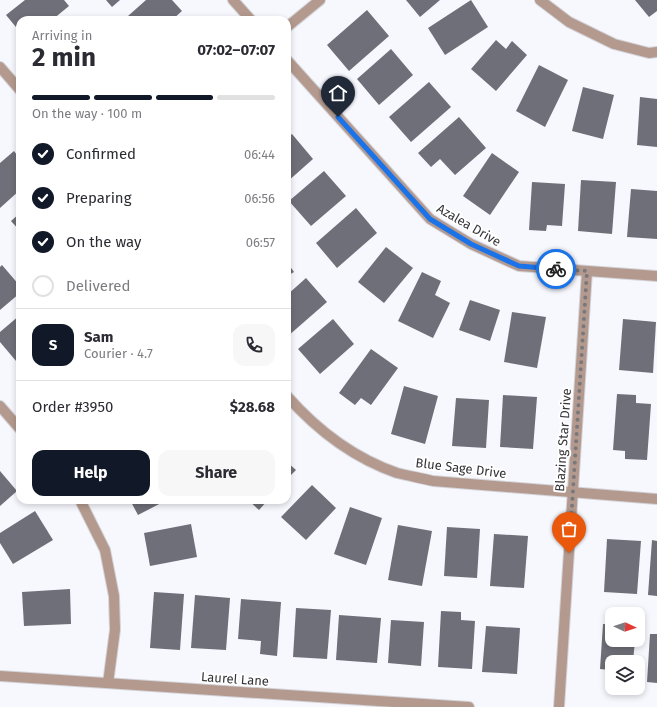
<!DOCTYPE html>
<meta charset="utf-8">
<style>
body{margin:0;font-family:"Fira Sans",sans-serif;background:#f7f7f7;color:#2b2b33;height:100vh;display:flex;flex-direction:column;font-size:15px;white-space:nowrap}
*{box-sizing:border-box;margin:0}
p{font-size:13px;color:#7c7c81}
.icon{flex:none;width:22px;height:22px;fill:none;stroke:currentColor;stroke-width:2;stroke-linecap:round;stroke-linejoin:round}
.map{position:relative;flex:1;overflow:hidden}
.side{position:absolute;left:16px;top:16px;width:275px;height:488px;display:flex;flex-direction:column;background:#fff;border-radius:12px;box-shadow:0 2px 6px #0003}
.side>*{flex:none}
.needle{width:26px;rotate:94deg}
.fabs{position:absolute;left:605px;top:607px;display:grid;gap:8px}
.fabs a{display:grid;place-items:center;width:40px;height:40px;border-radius:8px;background:#fff;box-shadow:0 2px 6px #0003;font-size:20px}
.pin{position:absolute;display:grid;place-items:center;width:34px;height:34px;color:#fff;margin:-41px -17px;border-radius:50% 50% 50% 0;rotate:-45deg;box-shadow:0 0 4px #0007}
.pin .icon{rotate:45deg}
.courier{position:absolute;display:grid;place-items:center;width:40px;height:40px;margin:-20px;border:3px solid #1a73e8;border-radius:50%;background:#fff;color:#222;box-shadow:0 1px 5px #0007}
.headline em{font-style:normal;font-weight:700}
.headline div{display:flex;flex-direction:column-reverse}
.headline{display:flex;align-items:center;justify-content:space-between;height:68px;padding:0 16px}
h1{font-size:26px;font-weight:700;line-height:30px}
.bar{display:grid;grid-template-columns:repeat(4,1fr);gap:6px 4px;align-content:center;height:48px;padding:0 16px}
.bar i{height:5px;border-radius:3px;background:#e1e1e2}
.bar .active{background:#111827}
.bar p{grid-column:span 4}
.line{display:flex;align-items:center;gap:10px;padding:0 16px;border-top:1px solid #e1e1e2}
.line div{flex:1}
.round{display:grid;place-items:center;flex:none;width:42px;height:42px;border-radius:12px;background:#f7f7f7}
ol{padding:0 16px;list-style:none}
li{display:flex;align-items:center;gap:12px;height:44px}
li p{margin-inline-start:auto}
li .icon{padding:4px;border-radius:50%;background:#111827;color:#fff;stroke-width:4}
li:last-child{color:#7c7c81}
li i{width:22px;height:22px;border:2px solid #e1e1e2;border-radius:50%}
.primary-button{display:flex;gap:8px;margin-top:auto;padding:8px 16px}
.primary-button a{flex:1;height:46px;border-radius:12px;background:#111827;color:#fff;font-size:16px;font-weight:700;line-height:46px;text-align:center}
.primary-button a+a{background:#f7f7f7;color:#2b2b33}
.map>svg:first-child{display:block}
</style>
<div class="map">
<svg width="657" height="707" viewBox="0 0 657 707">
<rect width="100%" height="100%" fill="#f7f7fe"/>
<g fill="#6f6f79">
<path d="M 25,0 L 64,0 L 69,6 L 52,20 L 20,20 L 20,32 L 6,15 Z"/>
<path d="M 106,0 L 120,0 L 112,7 Z"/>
<path d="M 146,0 L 172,0 L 182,11 L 172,20 L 131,20 L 128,16 Z"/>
<path d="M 406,0 L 440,0 L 420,17 Z"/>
<path d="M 471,0 L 488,27 L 445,55 L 428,28 Z"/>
<path d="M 635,0 L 657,0 L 657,11 L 649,17 Z"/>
<path d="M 367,10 L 389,36 L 349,71 L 327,45 Z"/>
<path d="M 496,40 L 506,49 L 512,41 L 527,55 L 496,91 L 471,69 Z"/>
<path d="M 391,49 L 413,75 L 379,105 L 357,79 Z"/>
<path d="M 539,65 L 568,80 L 545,127 L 516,111 Z"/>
<path d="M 429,82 L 451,107 L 411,142 L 389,117 Z"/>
<path d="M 583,87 L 614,95 L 603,139 L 572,131 Z"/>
<path d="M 640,97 L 657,99 L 657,147 L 637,145 Z"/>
<path d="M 459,117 L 486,148 L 455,175 L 440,159 L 431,167 L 418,153 Z"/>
<path d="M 292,134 L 313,159 L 287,182 L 287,138 Z"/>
<path d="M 14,151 L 20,159 L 20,190 L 0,208 L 0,163 Z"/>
<path d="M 492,153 L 519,172 L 490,215 L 463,196 Z"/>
<path d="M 324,171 L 346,196 L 311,226 L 289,201 Z"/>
<path d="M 581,180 L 616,182 L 612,234 L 578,231 Z"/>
<path d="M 532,182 L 565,184 L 562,226 L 547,225 L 546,231 L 529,230 Z"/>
<path d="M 631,189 L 657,191 L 657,239 L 627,237 Z"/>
<path d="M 356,208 L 377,233 L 337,268 L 316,243 Z"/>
<path d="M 20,213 L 20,231 L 11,221 Z"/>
<path d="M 386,247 L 413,268 L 384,303 L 358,282 Z"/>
<path d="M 287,262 L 294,272 L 287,276 Z"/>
<path d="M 2,265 L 20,286 L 20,293 L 0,310 L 0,267 Z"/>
<path d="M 422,272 L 441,281 L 435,295 L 450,303 L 433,338 L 398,321 Z"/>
<path d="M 306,278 L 327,302 L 288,336 L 287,295 Z"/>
<path d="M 470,300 L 500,310 L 490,341 L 459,330 Z"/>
<path d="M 512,312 L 546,317 L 537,368 L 504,362 Z"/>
<path d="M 20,315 L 20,358 L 16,361 L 0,342 L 0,332 Z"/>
<path d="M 333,319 L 354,344 L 320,374 L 298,349 Z"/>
<path d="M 623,319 L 656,322 L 653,373 L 619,370 Z"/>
<path d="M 371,349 L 398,368 L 371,405 L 361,398 L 355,405 L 339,393 Z"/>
<path d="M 404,386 L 438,396 L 425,444 L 391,434 Z"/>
<path d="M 617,394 L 636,395 L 636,403 L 651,404 L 647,460 L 625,459 L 625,451 L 613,450 Z"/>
<path d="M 503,395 L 537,397 L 533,449 L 500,447 Z"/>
<path d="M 456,398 L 489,400 L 486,448 L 452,446 Z"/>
<path d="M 287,462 L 296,470 L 287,479 Z"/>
<path d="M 0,471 L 17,491 L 0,506 Z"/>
<path d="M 312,485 L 336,508 L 306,540 L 281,517 Z"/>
<path d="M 130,500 L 167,500 L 138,515 Z"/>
<path d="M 248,500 L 268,500 L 259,510 Z"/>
<path d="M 350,507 L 382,518 L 366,565 L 334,554 Z"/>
<path d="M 35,511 L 53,540 L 13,564 L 0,543 L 0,533 Z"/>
<path d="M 191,524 L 197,557 L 150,566 L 144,533 Z"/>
<path d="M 398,525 L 432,531 L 422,586 L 388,580 Z"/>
<path d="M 447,527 L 480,529 L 477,578 L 444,576 Z"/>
<path d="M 494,534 L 528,536 L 524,588 L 490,586 Z"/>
<path d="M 607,539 L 641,541 L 637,594 L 604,592 Z"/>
<path d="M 652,540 L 657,541 L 657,596 L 648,595 Z"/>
<path d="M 70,589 L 71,624 L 24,626 L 22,592 Z"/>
<path d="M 154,592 L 184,594 L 180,650 L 150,648 Z"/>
<path d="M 195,595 L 230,598 L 226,650 L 191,648 Z"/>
<path d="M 241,599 L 281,602 L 277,656 L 260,654 L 261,641 L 238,639 Z"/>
<path d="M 296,608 L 331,610 L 327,659 L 293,657 Z"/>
<path d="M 441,611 L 461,612 L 461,620 L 475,621 L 472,669 L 438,667 Z"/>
<path d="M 339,615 L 381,618 L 377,663 L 336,660 Z"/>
<path d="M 391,620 L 424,622 L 421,666 L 388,663 Z"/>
<path d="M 603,624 L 612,624 L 612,640 L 635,640 L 633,662 L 612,662 L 612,680 L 609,680 L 610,670 L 600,669 Z"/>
<path d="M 486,626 L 520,628 L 517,674 L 482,672 Z"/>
<path d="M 650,634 L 657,634 L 657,683 L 647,682 Z"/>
</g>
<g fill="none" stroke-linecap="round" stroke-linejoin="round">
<defs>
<g id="minor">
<path d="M 233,0 L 251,20"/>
<path d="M 540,0 L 569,22 L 614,44 L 649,53 L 657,52"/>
<path d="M 287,27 L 320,0"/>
<path d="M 287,60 L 430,219 L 471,244 L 519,266 L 657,276"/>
<path d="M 0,67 L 20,90"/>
<path d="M 287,396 C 317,430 354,458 397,473 C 409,476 421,478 433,481 L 657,499"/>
<path d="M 0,406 L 20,429"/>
<path d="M 80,500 L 105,550 L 114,596 L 115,630 L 108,683"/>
<path d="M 0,676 L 469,707"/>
<path d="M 559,707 L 587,271"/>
</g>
</defs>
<use href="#minor" stroke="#d4d4da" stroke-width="12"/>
<use href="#minor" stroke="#b49a8e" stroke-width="10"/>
</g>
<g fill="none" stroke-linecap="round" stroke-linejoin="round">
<path stroke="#78787d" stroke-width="4" stroke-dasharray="0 7.2" d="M 556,269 L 587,271 L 569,553"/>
<path stroke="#1a73e8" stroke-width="5" d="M 338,117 L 430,219 L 471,244 L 519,266 L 556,269"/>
</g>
<g text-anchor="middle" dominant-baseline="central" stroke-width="4" stroke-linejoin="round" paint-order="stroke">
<g font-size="13" fill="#343438" stroke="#fff">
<text transform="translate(469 225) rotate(30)">Azalea Drive</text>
<text transform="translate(563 440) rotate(-86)">Blazing Star Drive</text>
<text transform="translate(461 468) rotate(7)">Blue Sage Drive</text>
<text transform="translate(235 679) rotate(4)">Laurel Lane</text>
</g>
</g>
</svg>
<div class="fabs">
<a><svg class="needle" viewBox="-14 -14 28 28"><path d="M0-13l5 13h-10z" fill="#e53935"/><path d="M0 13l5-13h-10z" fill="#7c7c81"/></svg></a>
<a><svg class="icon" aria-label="layers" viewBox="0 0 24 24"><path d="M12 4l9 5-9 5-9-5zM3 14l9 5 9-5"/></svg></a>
</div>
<div class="pin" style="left:569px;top:553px;background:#ea580c"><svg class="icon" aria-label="bag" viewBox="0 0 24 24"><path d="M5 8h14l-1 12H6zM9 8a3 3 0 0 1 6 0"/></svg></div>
<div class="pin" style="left:338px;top:117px;background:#1f2937"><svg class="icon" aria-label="home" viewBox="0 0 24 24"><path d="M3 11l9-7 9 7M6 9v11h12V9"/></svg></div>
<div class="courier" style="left:556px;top:269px"><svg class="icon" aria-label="bike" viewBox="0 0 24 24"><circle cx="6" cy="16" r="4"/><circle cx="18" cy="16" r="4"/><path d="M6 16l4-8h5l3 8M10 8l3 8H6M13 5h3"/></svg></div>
<section class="side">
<div class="headline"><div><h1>2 min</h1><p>Arriving in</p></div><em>07:02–07:07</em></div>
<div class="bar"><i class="active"></i><i class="active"></i><i class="active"></i><i></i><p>On the way · 100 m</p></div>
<ol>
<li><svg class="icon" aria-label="check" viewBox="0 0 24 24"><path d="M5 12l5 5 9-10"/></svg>Confirmed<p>06:44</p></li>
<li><svg class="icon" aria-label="check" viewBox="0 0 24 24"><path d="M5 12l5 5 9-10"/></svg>Preparing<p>06:56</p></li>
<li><svg class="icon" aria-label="check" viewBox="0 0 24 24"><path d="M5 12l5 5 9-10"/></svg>On the way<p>06:57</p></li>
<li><i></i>Delivered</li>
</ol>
<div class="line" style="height:72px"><b class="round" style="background:#111827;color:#fff">S</b><div><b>Sam</b><p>Courier · 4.7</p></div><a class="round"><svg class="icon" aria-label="phone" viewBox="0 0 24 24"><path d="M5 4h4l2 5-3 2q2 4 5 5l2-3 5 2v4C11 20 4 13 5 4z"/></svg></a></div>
<div class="line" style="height:52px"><div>Order #3950</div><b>$28.68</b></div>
<div class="primary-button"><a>Help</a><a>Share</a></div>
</section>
</div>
